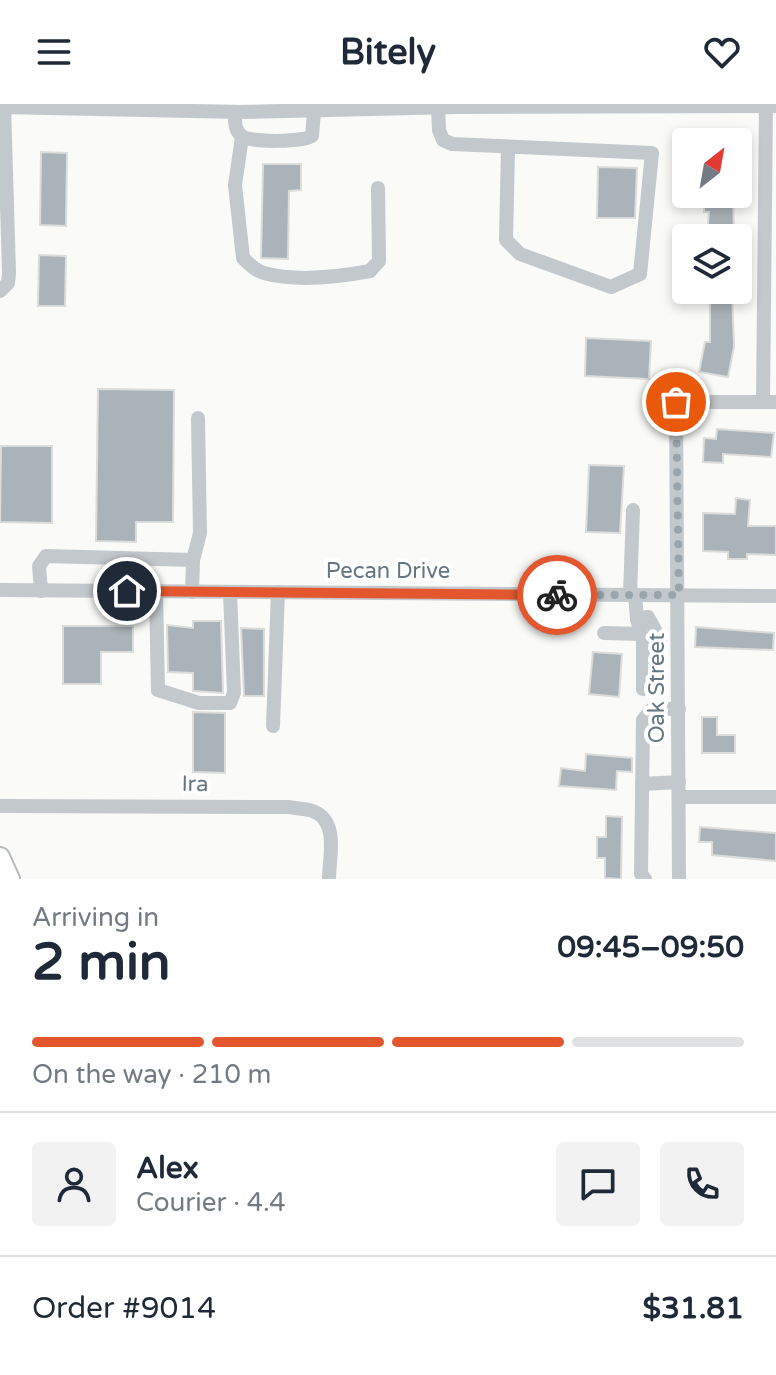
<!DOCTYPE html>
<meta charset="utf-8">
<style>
body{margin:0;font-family:"Varela Round",sans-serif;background:#f2f2f3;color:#1f2937;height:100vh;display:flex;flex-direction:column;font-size:30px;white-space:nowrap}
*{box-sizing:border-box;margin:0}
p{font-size:26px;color:#747a83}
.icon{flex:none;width:44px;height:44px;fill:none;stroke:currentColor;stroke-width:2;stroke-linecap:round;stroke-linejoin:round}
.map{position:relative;height:775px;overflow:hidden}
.side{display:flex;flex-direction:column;background:#fff;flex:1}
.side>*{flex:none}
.needle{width:52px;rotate:31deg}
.buttons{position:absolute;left:672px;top:24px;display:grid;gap:16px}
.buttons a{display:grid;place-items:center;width:80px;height:80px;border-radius:8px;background:#fff;box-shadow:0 4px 12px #0003;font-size:40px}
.pin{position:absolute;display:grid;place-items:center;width:68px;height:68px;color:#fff;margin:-34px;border:4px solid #fff;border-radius:50%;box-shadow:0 2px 8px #0007}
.courier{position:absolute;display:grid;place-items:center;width:80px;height:80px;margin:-40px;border:6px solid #e4572e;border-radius:50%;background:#fff;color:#222;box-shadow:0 2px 10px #0007}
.head em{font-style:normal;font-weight:700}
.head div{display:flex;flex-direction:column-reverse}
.head{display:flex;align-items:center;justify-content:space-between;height:136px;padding:0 32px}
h1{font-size:52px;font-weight:700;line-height:60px}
.bar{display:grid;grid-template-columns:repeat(4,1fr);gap:12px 8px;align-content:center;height:96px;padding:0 32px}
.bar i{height:10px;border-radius:6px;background:#e0e1e3}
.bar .active{background:#e4572e}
.bar p{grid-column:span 4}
.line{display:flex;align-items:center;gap:20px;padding:0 32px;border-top:2px solid #e0e1e3}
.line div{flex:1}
.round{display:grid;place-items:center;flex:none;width:84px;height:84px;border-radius:8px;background:#f2f2f3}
header{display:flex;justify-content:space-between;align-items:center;height:104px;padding:0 32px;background:#fff;font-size:36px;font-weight:700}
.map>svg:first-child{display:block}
</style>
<header><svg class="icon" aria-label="menu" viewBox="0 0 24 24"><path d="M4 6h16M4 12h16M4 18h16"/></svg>Bitely<svg class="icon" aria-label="heart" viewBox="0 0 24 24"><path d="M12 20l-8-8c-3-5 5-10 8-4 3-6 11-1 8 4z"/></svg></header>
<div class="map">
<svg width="776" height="775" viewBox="0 0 776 775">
<rect width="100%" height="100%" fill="#fafaf8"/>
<g fill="#aab3b9" stroke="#dcdcda" stroke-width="2">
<path d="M 41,48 L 67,49 L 66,122 L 40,121 Z"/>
<path d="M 263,60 L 301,60 L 301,86 L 289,87 L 288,155 L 261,154 Z"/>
<path d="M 598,63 L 637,64 L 635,114 L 597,114 Z"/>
<path d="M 704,90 L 733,90 L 734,134 L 707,134 L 709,108 L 704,108 Z"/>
<path d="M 39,151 L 66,152 L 65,202 L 38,202 Z"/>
<path d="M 710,186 L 732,186 L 734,243 L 728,273 L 699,268 L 705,238 L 710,238 Z"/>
<path d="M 586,234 L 651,237 L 649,275 L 585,272 Z"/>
<path d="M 98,285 L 174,286 L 173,418 L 136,418 L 136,438 L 96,437 Z"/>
<path d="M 717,325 L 774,329 L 771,353 L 723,350 L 723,359 L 703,358 L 704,334 L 716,335 Z"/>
<path d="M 1,342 L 52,342 L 52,419 L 0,418 Z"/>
<path d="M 589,361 L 624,362 L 620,429 L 586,428 Z"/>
<path d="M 736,394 L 750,396 L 748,422 L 776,422 L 776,451 L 747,450 L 747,455 L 728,455 L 728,448 L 703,447 L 703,409 L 735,410 Z"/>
<path d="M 193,517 L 221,517 L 223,589 L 193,587 L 193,569 L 168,568 L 167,521 L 193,524 Z"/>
<path d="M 63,522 L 133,522 L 133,548 L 101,548 L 101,580 L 63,580 Z"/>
<path d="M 696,523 L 774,529 L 773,546 L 695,543 Z"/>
<path d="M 241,524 L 264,525 L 264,592 L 244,592 Z"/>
<path d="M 593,548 L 622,550 L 619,593 L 589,590 Z"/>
<path d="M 193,608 L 225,609 L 225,669 L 193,668 Z"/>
<path d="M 702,613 L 717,613 L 717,631 L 735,631 L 735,649 L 702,649 Z"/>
<path d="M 586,650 L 632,654 L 632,668 L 617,667 L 616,686 L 559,682 L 561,664 L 585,667 Z"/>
<path d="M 606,712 L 622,713 L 621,775 L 605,774 L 605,754 L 597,754 L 597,733 L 606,733 Z"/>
<path d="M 700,723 L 776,729 L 776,757 L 712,751 L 712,738 L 699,738 Z"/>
</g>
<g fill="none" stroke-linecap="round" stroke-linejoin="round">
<defs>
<path id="major" d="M 0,753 L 10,775"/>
</defs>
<use href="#major" stroke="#b5babe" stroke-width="22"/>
<g stroke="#c3c8cc" stroke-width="14">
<path d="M 0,3 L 240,8 L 456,3 L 776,2"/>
<path d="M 438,4 L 439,26 L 443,36 L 452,40 L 652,49 L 640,170 L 611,183 L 520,150 L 506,136 L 508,44"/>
<path d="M 235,8 C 235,17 234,26 242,32 C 251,39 303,38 312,32 L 314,8"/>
<path d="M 242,33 L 235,81 L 243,154 C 249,160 256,167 264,169 C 296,178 338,173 370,167 L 379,157 L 378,84"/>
<path d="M 0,187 L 8,179 L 9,169 L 4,0"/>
<path d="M 763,298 L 766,0"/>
<path d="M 193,456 L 200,429 L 198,314"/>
<path d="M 0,486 L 776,492"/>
<path d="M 41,487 L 39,462 L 46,452 L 193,456 L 192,488"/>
<path d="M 156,487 L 158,586 L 199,599 L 230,599 L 234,589 L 230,488"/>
<path d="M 630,491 L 633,406"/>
<path d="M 635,491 L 637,515 L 643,537 L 643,585"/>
<path d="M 637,515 L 648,513 L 660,535"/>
<path d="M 604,529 L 641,530"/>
<path d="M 273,622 L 278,488"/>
<path d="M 642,680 L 679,678"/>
<path d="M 679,693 L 776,693"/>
<path d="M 0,702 L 289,703 C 297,705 308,704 315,708 C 339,719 329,754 329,775"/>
<path d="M 645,775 L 641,770 L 643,616 L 652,605 L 679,605"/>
<path d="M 679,775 L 676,298 L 776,298"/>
</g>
<use href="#major" stroke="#fff" stroke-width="18"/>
</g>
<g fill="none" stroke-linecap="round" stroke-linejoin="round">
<path stroke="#99a4ac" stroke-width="8" stroke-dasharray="0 14.4" d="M 557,491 L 679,491 L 676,298"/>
<path stroke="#e4572e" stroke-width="10" d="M 127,487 L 557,491"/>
</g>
<g text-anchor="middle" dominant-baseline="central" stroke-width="8" stroke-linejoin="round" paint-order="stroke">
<g font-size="22" fill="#657683" stroke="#fff">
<text x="388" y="467">Pecan Drive</text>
<text transform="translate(657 584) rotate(-90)">Oak Street</text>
<text transform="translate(195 680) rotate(1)">Ira</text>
</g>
</g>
</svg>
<div class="buttons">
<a><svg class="needle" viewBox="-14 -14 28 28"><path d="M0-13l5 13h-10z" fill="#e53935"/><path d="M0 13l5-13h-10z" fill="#747a83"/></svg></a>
<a><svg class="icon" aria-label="layers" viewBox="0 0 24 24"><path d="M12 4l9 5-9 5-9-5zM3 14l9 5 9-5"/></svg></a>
</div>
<div class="pin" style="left:676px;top:298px;background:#ea580c"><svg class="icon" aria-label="bag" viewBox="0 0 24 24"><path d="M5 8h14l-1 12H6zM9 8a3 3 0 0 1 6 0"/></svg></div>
<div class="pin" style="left:127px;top:487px;background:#1f2937"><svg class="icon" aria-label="home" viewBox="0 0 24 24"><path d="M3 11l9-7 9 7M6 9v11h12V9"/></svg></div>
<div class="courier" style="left:557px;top:491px"><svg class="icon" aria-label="bike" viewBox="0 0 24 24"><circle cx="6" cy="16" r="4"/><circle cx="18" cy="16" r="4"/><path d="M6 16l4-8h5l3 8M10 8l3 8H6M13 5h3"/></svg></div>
</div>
<section class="side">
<div class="head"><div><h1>2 min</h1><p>Arriving in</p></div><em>09:45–09:50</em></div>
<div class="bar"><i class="active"></i><i class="active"></i><i class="active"></i><i></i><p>On the way · 210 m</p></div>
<div class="line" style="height:144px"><a class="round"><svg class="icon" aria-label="person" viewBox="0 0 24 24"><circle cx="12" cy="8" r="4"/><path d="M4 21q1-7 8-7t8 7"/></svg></a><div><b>Alex</b><p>Courier · 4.4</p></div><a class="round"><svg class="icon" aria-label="chat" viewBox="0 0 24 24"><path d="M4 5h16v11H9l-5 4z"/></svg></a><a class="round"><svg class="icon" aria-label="phone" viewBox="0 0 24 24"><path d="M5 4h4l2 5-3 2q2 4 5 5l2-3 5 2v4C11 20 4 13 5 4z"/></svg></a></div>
<div class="line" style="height:104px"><div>Order #9014</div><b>$31.81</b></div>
</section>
